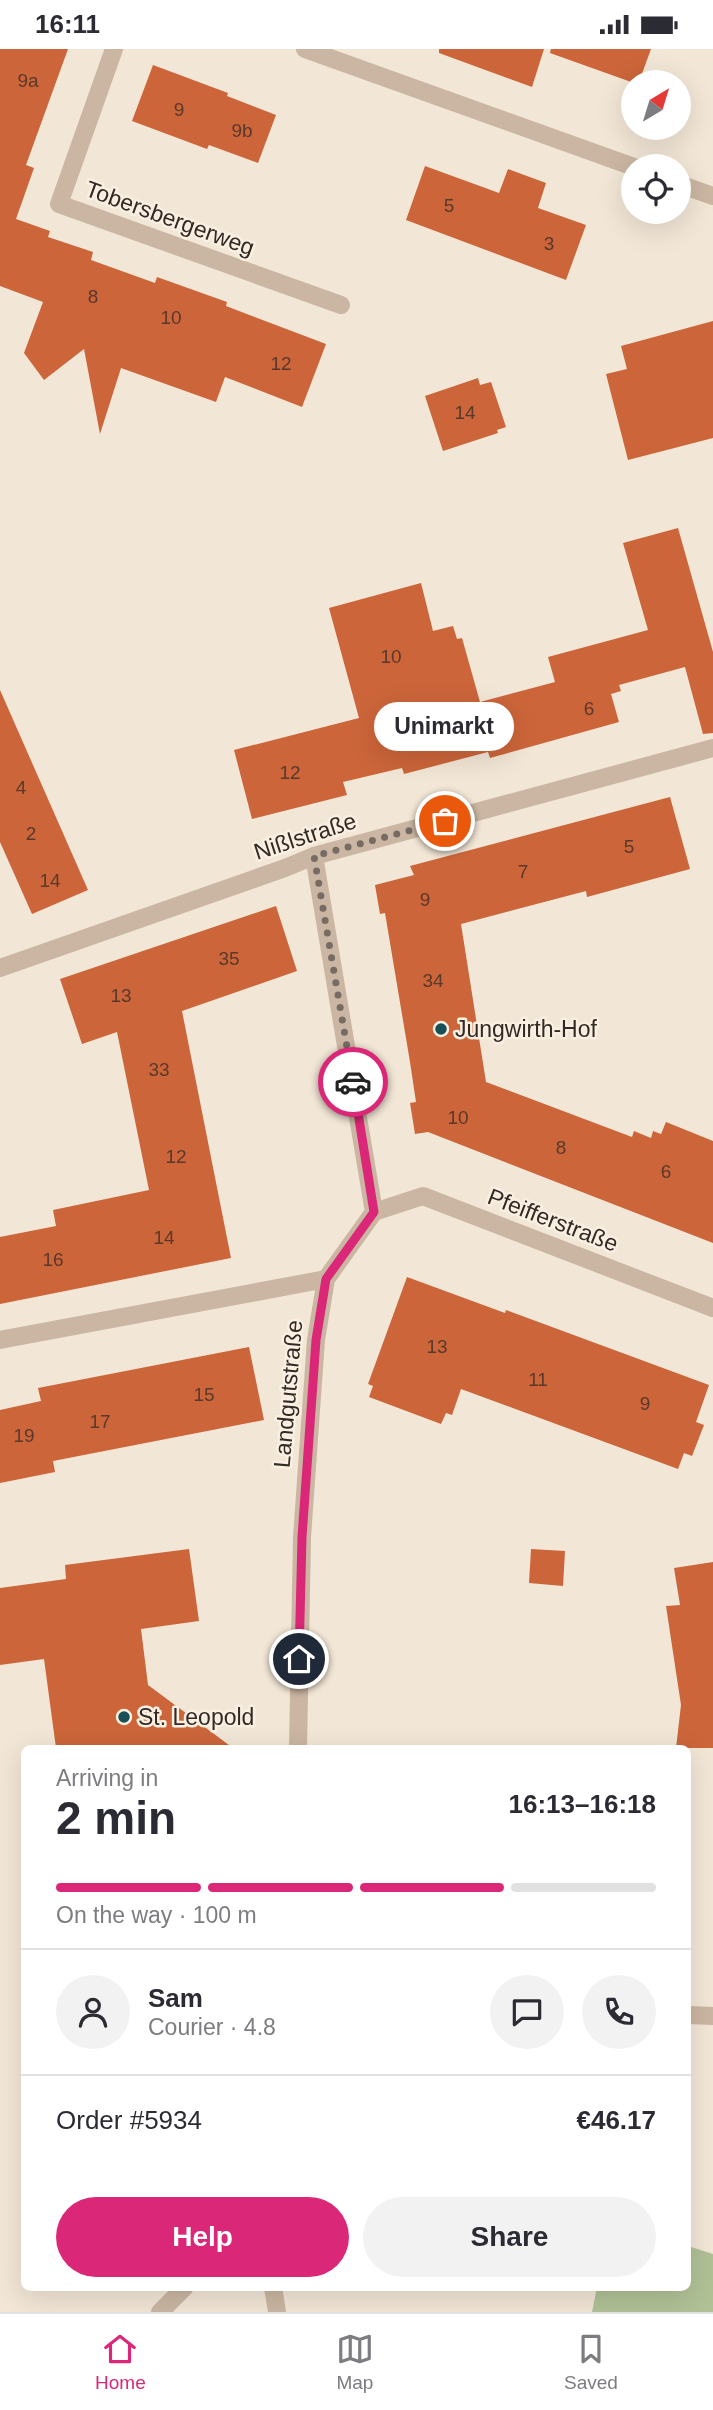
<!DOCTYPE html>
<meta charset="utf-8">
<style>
body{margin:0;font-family:Helvetica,sans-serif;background:#f2f2f3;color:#2b2b33;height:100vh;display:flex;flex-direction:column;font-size:26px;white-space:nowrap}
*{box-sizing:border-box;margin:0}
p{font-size:23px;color:#7c7c81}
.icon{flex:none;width:38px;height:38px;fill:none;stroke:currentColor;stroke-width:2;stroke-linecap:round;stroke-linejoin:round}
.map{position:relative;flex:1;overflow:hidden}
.sheet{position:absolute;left:21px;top:1696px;width:670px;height:546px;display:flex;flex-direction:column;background:#fff;border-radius:10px;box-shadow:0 7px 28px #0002}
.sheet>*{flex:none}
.needle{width:46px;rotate:38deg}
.buttons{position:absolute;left:621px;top:21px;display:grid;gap:14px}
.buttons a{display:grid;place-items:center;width:70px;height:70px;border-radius:50%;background:#fff;box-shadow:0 7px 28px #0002;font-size:35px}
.pin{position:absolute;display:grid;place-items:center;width:60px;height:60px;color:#fff;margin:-30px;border:4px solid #fff;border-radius:50%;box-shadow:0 2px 7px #0007}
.courier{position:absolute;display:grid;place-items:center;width:70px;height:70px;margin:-35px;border:5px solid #db2777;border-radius:50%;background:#fff;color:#222;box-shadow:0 2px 9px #0007}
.bubble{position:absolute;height:49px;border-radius:24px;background:#fff;box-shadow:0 7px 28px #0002;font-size:23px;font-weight:700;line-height:49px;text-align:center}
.headline em{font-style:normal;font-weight:700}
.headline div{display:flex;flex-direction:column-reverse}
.headline{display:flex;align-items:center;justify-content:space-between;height:119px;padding:0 35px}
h1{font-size:46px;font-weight:700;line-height:52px}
.bar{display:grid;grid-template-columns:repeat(4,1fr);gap:10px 7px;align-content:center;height:84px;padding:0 35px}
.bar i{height:9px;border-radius:5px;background:#e1e1e2}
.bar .current{background:#db2777}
.bar p{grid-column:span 4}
.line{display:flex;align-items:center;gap:18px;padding:0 35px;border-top:2px solid #e1e1e2}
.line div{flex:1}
.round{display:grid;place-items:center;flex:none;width:74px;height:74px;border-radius:37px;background:#f2f2f3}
.primary-button{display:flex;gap:14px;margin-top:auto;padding:14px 35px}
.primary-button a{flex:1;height:80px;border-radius:42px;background:#db2777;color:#fff;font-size:28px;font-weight:700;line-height:80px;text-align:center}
.primary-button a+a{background:#f2f2f3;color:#2b2b33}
.status{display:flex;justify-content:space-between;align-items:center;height:49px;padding:0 35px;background:#fff;direction:ltr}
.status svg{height:19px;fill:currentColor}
.tab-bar{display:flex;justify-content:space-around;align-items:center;height:98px;border-top:2px solid #e1e1e2;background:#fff;font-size:19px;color:#7c7c81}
.tab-bar a{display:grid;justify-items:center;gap:4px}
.tab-bar .current{color:#db2777}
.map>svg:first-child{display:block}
</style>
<div class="status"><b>16:11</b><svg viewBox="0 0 49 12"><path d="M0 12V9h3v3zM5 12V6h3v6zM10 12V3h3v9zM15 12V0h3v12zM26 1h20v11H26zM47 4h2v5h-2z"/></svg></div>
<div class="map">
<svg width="713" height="2263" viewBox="0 0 713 2263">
<rect width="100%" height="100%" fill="#f2e6d6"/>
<path fill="#b0c196" d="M 688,2197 L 713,2205 L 713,2263 L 592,2263 L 597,2238 L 688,2238 Z"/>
<g fill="#cc653a">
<path d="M 0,0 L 68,0 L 26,116 L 34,119 L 16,170 L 50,182 L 48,188 L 93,203 L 91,211 L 155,234 L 157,228 L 227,253 L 226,257 L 326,295 L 302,358 L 225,328 L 216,353 L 121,319 L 100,385 L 84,300 L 44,331 L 24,304 L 43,253 L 0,237 Z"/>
<path d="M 439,0 L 544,0 L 532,38 L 439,4 Z"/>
<path d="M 551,0 L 651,0 L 639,33 L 634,34 L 550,4 Z"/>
<path d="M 153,16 L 228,44 L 227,47 L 276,66 L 258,114 L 209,96 L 207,100 L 132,72 Z"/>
<path d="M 425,117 L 499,144 L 508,120 L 546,134 L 538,159 L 586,176 L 566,231 L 406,171 Z"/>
<path d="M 713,272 L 713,389 L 628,411 L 606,325 L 627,320 L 621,297 Z"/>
<path d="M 478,329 L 480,336 L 491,333 L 506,378 L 497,381 L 498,384 L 443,402 L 425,347 Z"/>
<path d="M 678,479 L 713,603 L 713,684 L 703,685 L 685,618 L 619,636 L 621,642 L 611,645 L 619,673 L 490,709 L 488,703 L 404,725 L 402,719 L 343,733 L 347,746 L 252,770 L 234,701 L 359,669 L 329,559 L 421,534 L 433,582 L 453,577 L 457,590 L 462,589 L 480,653 L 555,633 L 548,608 L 648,581 L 623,494 Z"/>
<path d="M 0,641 L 88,841 L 32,865 L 0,793 Z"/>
<path d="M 670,748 L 690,820 L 587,848 L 586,842 L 461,875 L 486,1033 L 632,1088 L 634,1082 L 651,1089 L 653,1082 L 661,1085 L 666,1073 L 713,1092 L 713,1194 L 428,1083 L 415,1085 L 410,1054 L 416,1053 L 410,1013 L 385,864 L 380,865 L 375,836 L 414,826 L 410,817 Z"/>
<path d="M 276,857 L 297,922 L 182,962 L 231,1209 L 0,1255 L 0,1188 L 56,1177 L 53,1161 L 149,1141 L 117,983 L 82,995 L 60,930 Z"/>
<path d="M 407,1228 L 505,1264 L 506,1261 L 709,1336 L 696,1373 L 704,1376 L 692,1407 L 684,1404 L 678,1420 L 461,1340 L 452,1366 L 446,1364 L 441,1375 L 369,1348 L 373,1337 L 368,1335 Z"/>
<path d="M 249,1298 L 264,1371 L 53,1412 L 55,1423 L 0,1434 L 0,1361 L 41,1352 L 38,1339 Z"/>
<path d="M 189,1500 L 199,1572 L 141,1580 L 148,1636 L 233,1699 L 56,1699 L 44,1610 L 0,1616 L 0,1539 L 66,1530 L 65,1516 Z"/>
<path d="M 531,1500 L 565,1502 L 563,1537 L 529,1534 Z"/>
<path d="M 713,1513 L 713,1699 L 676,1699 L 681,1656 L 666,1557 L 680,1556 L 674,1519 Z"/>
</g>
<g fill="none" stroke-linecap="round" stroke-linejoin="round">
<g stroke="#cab6a2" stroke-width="18">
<path d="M 114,0 L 59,155 L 341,256"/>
<path d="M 305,0 L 634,118"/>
<path d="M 679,135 L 713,147"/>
<path d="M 0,919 L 285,819 L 314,807 L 713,699"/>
<path d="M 374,1163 L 423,1147 L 713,1259"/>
<path d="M 0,1291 L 326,1230"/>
<path d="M 298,1699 L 302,1488 L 316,1291 L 326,1230 L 374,1163 L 314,807"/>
<path d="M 688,1966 L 713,1967"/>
<path d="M 273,2238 L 277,2263"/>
<path d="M 160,2263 L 185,2238"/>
</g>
</g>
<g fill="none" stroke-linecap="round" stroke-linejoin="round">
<path stroke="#766c63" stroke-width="7" stroke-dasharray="0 12.6" d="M 353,1033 L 314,807 L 445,772"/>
<path stroke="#db2777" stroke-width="9" d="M 299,1610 L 302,1488 L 316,1291 L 326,1230 L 374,1163 L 353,1033"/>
</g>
<g fill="#195057" stroke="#faf0e2" stroke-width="2.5">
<circle cx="441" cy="980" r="7"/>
<circle cx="124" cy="1668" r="7"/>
</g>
<g text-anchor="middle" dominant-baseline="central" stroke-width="5" stroke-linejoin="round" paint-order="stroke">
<g font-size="19" fill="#5a392a">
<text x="28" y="31">9a</text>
<text x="179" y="60">9</text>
<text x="242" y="81">9b</text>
<text x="449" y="156">5</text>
<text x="549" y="194">3</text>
<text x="93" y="247">8</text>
<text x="171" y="268">10</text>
<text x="281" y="314">12</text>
<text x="465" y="363">14</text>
<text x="391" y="607">10</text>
<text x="589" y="659">6</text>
<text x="290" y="723">12</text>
<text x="21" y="738">4</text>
<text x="31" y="784">2</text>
<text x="629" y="797">5</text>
<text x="523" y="822">7</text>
<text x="50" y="831">14</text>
<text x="425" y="850">9</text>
<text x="229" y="909">35</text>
<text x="433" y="931">34</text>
<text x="121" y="946">13</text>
<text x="159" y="1020">33</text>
<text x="458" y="1068">10</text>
<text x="561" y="1098">8</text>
<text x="176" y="1107">12</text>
<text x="666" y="1122">6</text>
<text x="164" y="1188">14</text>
<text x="53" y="1210">16</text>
<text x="437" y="1297">13</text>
<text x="538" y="1330">11</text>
<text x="204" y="1345">15</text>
<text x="645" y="1354">9</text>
<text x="100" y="1372">17</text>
<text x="24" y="1386">19</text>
</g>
<g font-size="23" fill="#342a25" stroke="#faf0e2">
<text transform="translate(170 169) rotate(20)">Tobersbergerweg</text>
<text transform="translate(305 787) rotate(-18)">Nißlstraße</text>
<text transform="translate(553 1171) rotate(21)">Pfeifferstraße</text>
<text transform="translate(288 1345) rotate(-85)">Landgutstraße</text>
</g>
<g font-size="23" fill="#342a25" stroke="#faf0e2" text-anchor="start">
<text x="455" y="980">Jungwirth-Hof</text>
<text x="138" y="1668">St. Leopold</text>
</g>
</g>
</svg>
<div class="buttons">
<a><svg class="needle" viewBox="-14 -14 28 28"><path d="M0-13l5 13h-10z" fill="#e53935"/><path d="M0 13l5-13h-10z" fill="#7c7c81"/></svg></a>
<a><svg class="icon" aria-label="locate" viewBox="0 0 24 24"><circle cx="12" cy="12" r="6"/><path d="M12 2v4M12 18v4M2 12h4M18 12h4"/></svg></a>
</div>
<div class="pin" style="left:445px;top:772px;background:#ea580c"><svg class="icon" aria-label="bag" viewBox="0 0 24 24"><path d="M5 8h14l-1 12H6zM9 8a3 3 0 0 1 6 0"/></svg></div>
<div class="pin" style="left:299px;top:1610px;background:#1f2937"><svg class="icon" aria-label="home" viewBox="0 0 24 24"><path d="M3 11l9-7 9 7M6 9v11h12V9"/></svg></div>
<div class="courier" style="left:353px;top:1033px"><svg class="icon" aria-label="car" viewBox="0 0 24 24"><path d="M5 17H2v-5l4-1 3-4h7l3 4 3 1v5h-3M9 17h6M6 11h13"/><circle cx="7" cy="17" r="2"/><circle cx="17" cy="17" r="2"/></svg></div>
<div class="bubble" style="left:374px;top:653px;width:140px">Unimarkt</div>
<section class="sheet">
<div class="headline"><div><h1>2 min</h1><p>Arriving in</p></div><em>16:13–16:18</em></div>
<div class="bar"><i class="current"></i><i class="current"></i><i class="current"></i><i></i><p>On the way · 100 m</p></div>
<div class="line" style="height:126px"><a class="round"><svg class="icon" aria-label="person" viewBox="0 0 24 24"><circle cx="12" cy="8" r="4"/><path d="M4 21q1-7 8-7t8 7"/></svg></a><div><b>Sam</b><p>Courier · 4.8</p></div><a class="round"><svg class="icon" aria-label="chat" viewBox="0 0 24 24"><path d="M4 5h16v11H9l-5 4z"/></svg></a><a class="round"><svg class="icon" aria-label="phone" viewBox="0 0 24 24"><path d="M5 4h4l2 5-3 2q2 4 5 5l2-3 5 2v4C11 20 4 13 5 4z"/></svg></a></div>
<div class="line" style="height:91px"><div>Order #5934</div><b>€46.17</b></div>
<div class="primary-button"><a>Help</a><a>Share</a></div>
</section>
</div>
<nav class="tab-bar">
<a class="current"><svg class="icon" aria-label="home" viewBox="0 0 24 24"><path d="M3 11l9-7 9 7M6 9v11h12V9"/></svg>Home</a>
<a><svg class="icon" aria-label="map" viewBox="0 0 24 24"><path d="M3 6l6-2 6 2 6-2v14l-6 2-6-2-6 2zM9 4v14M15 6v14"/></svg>Map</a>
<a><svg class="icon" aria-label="saved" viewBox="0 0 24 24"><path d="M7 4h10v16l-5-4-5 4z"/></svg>Saved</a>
</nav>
